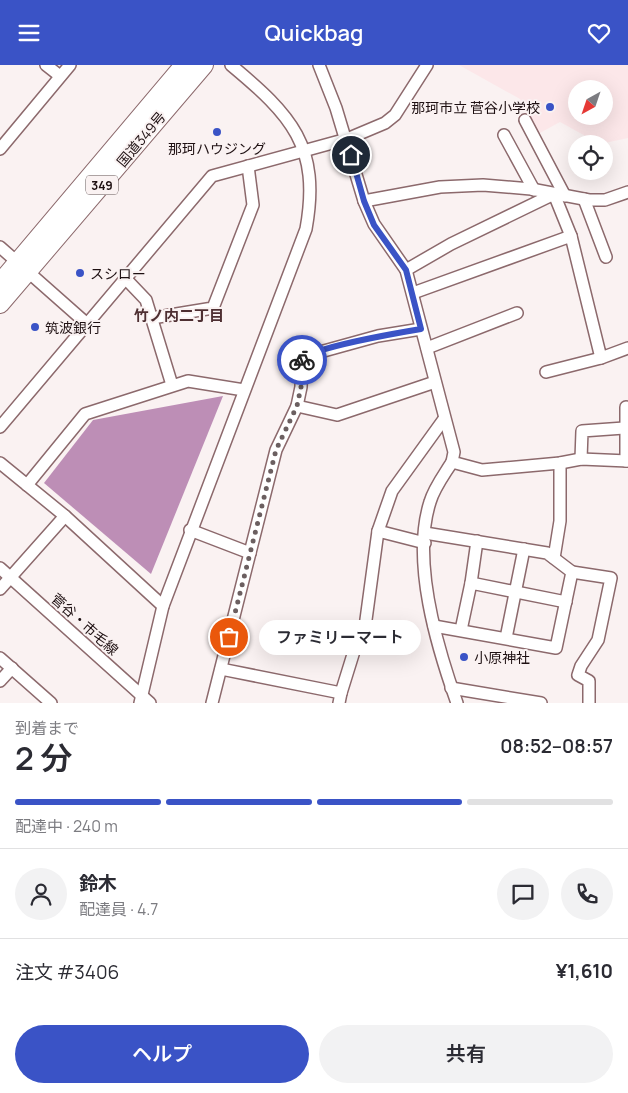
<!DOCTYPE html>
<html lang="ja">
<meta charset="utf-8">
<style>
body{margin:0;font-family:Manrope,"Noto Sans JP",sans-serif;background:#f2f2f3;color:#2b2b33;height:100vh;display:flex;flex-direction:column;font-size:19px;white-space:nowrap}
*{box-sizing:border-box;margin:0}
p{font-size:16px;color:#7c7c81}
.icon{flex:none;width:28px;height:28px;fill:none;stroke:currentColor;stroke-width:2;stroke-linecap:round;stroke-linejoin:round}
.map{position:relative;height:638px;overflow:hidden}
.side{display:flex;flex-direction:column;background:#fff;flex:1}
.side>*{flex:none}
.needle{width:32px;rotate:220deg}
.tools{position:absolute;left:568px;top:15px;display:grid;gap:10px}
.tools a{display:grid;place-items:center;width:45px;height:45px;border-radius:50%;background:#fff;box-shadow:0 5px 20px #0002;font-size:25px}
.pin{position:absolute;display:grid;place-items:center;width:42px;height:42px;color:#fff;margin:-21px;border:2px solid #fff;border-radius:50%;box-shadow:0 1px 5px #0007}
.courier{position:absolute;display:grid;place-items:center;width:50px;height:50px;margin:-25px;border:4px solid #3a53c6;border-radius:50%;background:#fff;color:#222;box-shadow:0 1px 6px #0007}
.bubble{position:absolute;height:35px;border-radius:18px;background:#fff;box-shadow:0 5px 20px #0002;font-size:16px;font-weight:600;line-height:35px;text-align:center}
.head em{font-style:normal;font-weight:600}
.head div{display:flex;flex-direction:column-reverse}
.head{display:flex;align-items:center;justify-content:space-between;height:85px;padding:0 15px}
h1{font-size:32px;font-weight:600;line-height:38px}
.bar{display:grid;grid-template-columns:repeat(4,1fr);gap:8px 5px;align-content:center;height:60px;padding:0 15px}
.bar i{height:6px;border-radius:4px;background:#e1e1e2}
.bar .selected{background:#3a53c6}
.bar p{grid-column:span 4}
.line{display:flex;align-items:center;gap:12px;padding:0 15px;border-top:1px solid #e1e1e2}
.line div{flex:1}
.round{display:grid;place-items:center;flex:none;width:52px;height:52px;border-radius:26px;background:#f2f2f3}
.primary-button{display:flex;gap:10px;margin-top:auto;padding:10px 15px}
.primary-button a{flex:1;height:58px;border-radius:30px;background:#3a53c6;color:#fff;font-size:20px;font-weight:600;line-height:58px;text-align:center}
.primary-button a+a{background:#f2f2f3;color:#2b2b33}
header{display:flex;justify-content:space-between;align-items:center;height:65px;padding:0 15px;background:#3a53c6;color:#fff;font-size:22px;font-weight:600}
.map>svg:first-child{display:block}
</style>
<header><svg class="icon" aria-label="menu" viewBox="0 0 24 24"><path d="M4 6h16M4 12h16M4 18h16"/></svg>Quickbag<svg class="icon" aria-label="heart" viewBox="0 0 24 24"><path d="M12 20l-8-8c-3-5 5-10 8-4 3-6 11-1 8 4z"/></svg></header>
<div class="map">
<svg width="628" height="638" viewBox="0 0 628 638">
<rect width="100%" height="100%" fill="#faf2f2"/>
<path fill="#fce7e9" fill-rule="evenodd" d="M 459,0 L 628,0 L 628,73 L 600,79 L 560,57 L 538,69 L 520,34 ZM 576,24 L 604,24 L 604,51 L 576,51 Z"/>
<path fill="#bd8eb6" d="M 223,331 L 151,509 L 44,418 L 93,355 Z"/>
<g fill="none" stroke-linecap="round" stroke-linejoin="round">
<defs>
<g id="minor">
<path d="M 46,0 L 60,11"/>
<path d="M 319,0 L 336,43 L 364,136 L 374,159 L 406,205 L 454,387 L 452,397 L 482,405 L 560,398 L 581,394 L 628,396"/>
<path d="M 525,55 L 565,131"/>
<path d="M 504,70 L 534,125"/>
<path d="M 0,84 L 70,0"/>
<path d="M 584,134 L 606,192"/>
<path d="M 364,136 L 440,122 L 483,120 L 531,124 L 589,135 L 605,135 L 628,127"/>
<path d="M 0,182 L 86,258"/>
<path d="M 406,205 L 451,179 L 554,129 L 571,171"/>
<path d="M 125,213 L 146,235 L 172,320"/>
<path d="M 413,228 L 571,171 L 601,293 L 628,283"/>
<path d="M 152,253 L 213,243 L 253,140 L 248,101"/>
<path d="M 427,283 L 517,248"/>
<path d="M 546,307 L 601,293"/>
<path d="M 297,341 L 337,350 L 435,317"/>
<path d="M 626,342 L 626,396"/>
<path d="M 0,362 L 212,111 L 347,74 L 385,58 L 395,50 L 427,0"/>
<path d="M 581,394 L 582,366 L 624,363"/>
<path d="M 452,397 C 444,410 434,423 430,437 C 411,496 437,582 457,638"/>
<path d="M 0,398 L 65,451 L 163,541"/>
<path d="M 27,420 L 85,349 L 188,316 L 244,325"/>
<path d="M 190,465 L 250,488"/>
<path d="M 378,466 L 425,478"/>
<path d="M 425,468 L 547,488 L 572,507 L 556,583 L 434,561"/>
<path d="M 554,493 L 560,456 L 560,398"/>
<path d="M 0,503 L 150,638"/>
<path d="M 572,507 L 611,513 L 598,575 L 581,601 L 578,610 L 589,616 L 589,638"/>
<path d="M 471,518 L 477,476"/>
<path d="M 0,524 L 65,451"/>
<path d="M 365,562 L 378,466 L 392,426 L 444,354"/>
<path d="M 461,565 L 471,518 L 566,537"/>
<path d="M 506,573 L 524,484"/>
<path d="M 0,593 L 51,638"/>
<path d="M 221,604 L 341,628 L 339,638"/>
<path d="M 0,616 L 12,603"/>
<path d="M 451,623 L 541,638"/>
<path d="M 341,628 L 355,583"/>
<path d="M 140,638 L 163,541 L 306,164 C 321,81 291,50 231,0"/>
<path d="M 212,638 L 276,385 L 297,341 L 301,322 L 302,292 L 378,271 L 421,264"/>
</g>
<g id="highway">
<path d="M 0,218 L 184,0"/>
<path d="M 0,239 L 204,0"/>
</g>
</defs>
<use href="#minor" stroke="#8c696c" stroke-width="14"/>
<use href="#highway" stroke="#8c696c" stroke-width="20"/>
<use href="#minor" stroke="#fff" stroke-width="11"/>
<use href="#highway" stroke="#fff" stroke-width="18"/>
</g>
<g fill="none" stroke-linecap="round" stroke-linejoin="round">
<path stroke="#6b5f60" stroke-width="5" stroke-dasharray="0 9" d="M 229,572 L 276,385 L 297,341 L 301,322 L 302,295"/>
<path stroke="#3a53c6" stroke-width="6" d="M 302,295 C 309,283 403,267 421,264 L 406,205 L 374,160 L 364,136 L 351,90"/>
</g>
<g fill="#3a53c6" stroke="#faf2f2" stroke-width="2">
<circle cx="550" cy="42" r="5"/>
<circle cx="217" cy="67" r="5"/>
<circle cx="80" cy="208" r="5"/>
<circle cx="35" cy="262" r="5"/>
<circle cx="464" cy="592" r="5"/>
</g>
<g text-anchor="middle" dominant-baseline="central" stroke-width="4" stroke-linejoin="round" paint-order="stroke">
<rect fill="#faf2f2" stroke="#605455" stroke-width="1" x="86" y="110.5" width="32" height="19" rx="4"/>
<g font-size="12" font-weight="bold" fill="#1e1012">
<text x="102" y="120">349</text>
</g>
<g font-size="14" fill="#1e1012" stroke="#faf2f2" text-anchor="start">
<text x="540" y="42" text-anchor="end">那珂市立 菅谷小学校</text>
<text x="217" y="83" text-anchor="middle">那珂ハウジング</text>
<text x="90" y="208">スシロー</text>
<text x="45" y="262">筑波銀行</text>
<text x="474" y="592">小原神社</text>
</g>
<g font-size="14" fill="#1e1012" stroke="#faf2f2">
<text transform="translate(141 74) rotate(-50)">国道349号</text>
<text transform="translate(85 559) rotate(42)">菅谷・市毛線</text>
</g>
<g font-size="15" font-weight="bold" fill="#4e2f32" stroke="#faf2f2">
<text x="179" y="250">竹ノ内二丁目</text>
</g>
</g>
</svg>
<div class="tools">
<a><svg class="needle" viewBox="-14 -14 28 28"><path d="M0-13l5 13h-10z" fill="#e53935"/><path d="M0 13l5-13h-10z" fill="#7c7c81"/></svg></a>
<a><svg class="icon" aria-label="locate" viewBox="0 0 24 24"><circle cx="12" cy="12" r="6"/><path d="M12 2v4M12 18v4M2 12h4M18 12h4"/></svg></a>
</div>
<div class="pin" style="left:229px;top:572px;background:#ea580c"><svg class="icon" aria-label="bag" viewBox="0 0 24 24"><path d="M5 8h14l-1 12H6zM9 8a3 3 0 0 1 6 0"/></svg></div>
<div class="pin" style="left:351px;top:90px;background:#1f2937"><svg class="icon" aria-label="home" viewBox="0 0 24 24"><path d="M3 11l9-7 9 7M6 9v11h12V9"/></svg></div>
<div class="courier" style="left:302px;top:295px"><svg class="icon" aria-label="bike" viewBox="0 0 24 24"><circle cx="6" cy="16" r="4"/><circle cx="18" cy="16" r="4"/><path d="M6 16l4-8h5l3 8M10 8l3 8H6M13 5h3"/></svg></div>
<div class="bubble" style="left:259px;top:555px;width:162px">ファミリーマート</div>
</div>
<section class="side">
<div class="head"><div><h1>2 分</h1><p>到着まで</p></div><em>08:52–08:57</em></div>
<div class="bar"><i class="selected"></i><i class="selected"></i><i class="selected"></i><i></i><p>配達中 · 240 m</p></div>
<div class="line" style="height:90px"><a class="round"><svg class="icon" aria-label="person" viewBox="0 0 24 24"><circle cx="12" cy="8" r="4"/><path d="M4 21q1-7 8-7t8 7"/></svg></a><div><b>鈴木</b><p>配達員 · 4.7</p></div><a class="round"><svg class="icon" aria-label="chat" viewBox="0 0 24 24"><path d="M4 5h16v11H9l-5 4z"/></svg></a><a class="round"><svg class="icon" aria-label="phone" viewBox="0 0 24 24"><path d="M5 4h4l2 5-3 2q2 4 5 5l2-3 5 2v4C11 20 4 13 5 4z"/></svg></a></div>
<div class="line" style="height:65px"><div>注文 #3406</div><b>¥1,610</b></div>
<div class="primary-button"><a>ヘルプ</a><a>共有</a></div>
</section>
